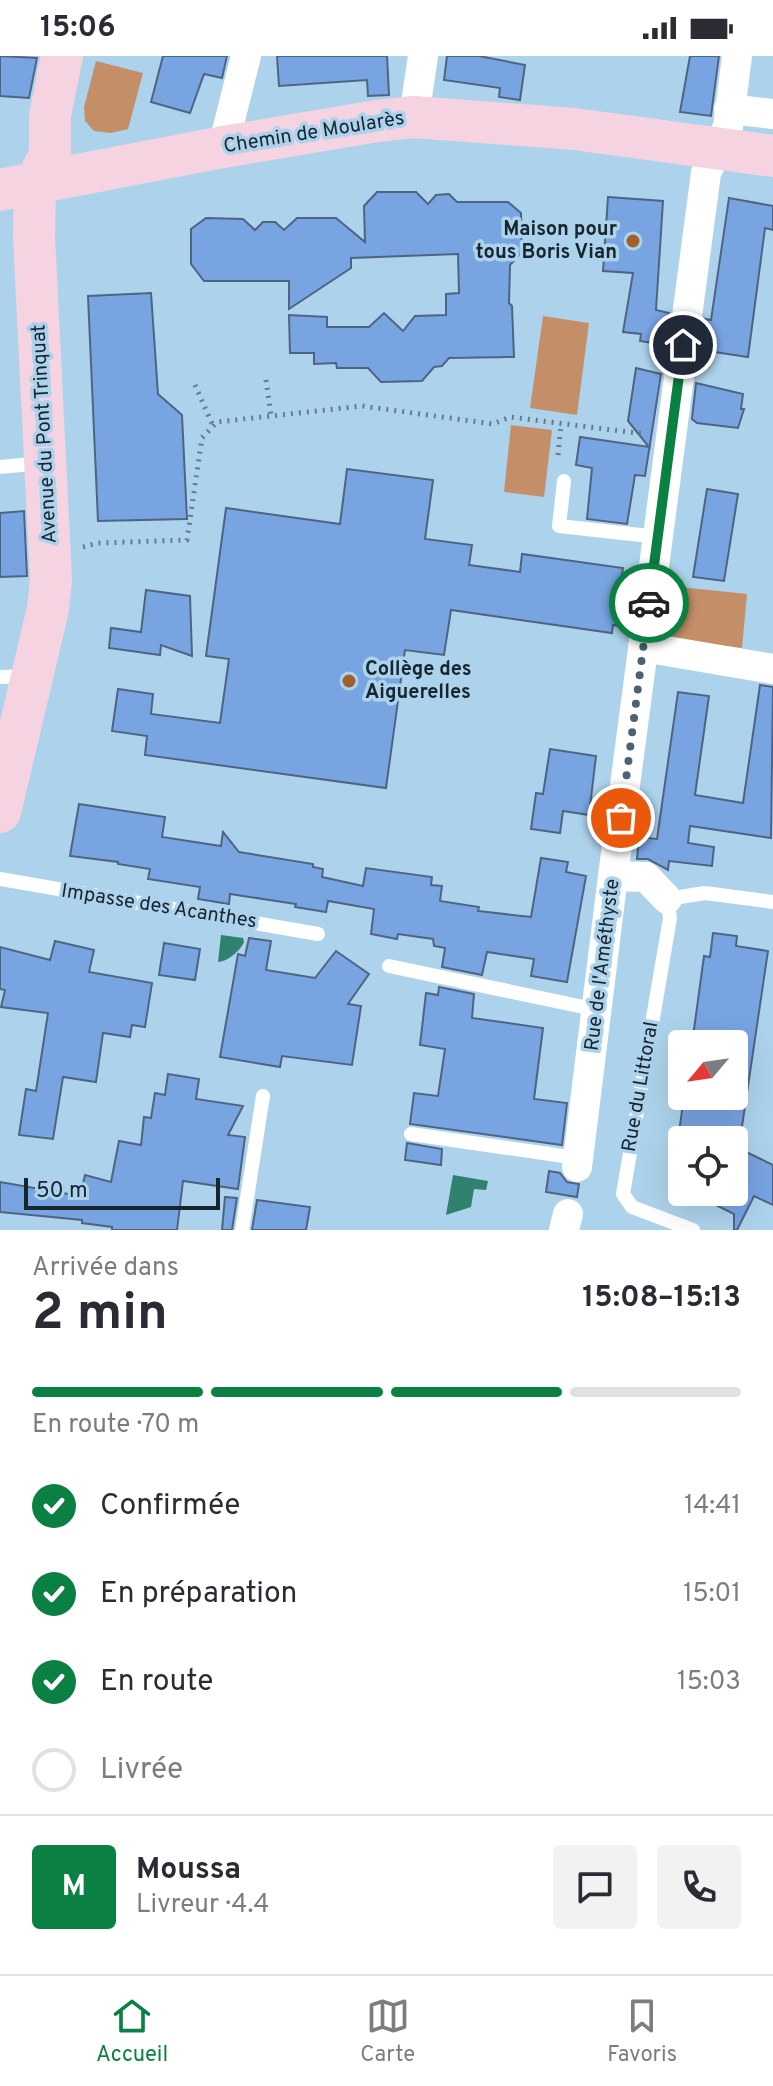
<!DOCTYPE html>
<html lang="fr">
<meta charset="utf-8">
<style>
body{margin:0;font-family:Overpass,sans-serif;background:#f2f2f3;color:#2b2b33;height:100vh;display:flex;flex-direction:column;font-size:30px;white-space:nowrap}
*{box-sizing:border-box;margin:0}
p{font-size:26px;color:#7c7c81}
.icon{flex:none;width:44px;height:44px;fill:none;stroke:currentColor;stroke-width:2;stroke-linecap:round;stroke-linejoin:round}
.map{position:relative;height:1174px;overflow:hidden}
.sheet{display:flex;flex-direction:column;background:#fff;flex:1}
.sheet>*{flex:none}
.needle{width:52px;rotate:241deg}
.buttons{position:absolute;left:668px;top:974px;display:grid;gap:16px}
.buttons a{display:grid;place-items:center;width:80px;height:80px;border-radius:8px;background:#fff;box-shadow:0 8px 32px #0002;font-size:40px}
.scale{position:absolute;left:24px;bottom:20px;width:196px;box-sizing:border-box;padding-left:8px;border:4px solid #17252f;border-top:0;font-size:22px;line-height:28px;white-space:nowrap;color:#17252f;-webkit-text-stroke:6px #add3ec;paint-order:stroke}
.pin{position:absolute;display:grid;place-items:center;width:68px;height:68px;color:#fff;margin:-34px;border:4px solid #fff;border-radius:50%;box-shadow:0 2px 8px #0007}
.courier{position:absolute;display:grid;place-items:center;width:80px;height:80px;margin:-40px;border:6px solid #0b8043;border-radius:50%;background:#fff;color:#222;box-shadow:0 2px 10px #0007}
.overview em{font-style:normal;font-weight:700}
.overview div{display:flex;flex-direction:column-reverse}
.overview{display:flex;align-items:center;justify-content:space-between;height:136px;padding:0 32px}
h1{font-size:52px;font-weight:700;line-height:60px}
.bar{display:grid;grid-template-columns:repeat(4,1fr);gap:12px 8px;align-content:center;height:96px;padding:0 32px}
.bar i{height:10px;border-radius:6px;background:#e1e1e2}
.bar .current{background:#0b8043}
.bar p{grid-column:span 4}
.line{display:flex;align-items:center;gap:20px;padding:0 32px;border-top:2px solid #e1e1e2}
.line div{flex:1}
.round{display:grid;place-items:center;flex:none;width:84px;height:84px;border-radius:8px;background:#f2f2f3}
ol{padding:0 32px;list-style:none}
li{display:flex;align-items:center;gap:24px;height:88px}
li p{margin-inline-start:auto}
li .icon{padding:8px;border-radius:50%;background:#0b8043;color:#fff;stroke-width:4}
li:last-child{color:#7c7c81}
li i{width:44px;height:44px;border:4px solid #e1e1e2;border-radius:50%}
.status{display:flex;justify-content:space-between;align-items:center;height:56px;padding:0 40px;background:#fff;direction:ltr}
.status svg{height:22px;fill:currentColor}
.tabs{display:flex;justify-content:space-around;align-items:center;height:112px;border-top:2px solid #e1e1e2;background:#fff;font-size:22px;color:#7c7c81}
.tabs a{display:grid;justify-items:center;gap:4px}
.tabs .current{color:#0b8043}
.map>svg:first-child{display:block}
</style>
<div class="status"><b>15:06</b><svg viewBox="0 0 49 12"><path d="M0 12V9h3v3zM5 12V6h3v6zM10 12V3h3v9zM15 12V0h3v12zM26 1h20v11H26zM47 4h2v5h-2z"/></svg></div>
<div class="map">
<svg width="773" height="1174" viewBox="0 0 773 1174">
<rect width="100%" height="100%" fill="#add3ec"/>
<g fill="#c48f68">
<path d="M 96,5 L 143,17 L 128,73 L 111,77 L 94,75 L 85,65 L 84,51 Z"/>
<path d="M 543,260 L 589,267 L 577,359 L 530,352 Z"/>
<path d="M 511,369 L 552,374 L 544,441 L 504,436 Z"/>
<path d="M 671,530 L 747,538 L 742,592 L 665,583 Z"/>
</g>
<g fill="#2f8170">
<path d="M 221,879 L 243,882 L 244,886 C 241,894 227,906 218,906 Z"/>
<path d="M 453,1119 L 488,1125 L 486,1134 L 474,1133 L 471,1151 L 446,1159 Z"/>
</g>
<g fill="#78a4e2" stroke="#4f6482" stroke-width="2">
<path d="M 0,0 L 37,2 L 29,42 L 0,40 Z"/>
<path d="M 163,0 L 227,0 L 222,22 L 204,18 L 190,57 L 151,46 Z"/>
<path d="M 277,0 L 387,0 L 389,39 L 368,40 L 367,24 L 279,30 Z"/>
<path d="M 447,0 L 479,0 L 525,9 L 520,44 L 499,41 L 500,32 L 444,24 Z"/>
<path d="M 690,0 L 719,0 L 711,60 L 680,56 Z"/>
<path d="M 377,136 L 416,136 L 428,148 L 436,139 L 449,138 L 457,146 L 508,146 L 521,157 L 522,196 L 510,209 L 509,247 L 512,250 L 514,301 L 449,302 L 442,310 L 434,311 L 422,325 L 381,326 L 368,312 L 337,312 L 336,307 L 314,308 L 314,297 L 290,297 L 289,259 L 327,261 L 327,271 L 369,271 L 384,257 L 403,275 L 415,260 L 446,259 L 446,238 L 459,237 L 458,198 L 351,202 L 351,212 L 289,253 L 289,225 L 204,225 L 191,208 L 191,173 L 206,162 L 243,163 L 255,174 L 263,166 L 275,166 L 284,174 L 297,162 L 336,162 L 365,186 L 364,150 Z"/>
<path d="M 608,141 L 663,145 L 656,254 L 669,257 L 665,289 L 640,285 L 641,278 L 623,276 L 633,217 L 603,215 Z"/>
<path d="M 729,142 L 773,150 L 773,174 L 765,172 L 748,301 L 701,294 L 705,263 L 711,264 Z"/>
<path d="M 151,237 L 158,338 L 182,359 L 187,463 L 98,465 L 88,240 Z"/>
<path d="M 636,312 L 661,318 L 645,420 L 635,419 L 627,468 L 587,463 L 592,412 L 576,409 L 580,381 L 649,391 L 628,365 Z"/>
<path d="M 696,327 L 743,338 L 741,353 L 744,353 L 738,372 L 697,367 L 692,363 Z"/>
<path d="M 347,413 L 433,424 L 425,483 L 472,489 L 469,509 L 520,516 L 522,498 L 623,512 L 620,531 L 631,532 L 625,571 L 613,569 L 612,577 L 451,554 L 444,599 L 405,594 L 386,732 L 145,699 L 147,680 L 112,675 L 118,633 L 153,638 L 151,658 L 220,667 L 229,603 L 206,600 L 226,452 L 340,468 Z"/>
<path d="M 707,433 L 738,438 L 724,525 L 693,521 Z"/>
<path d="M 24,455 L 27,520 L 0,521 L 0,457 Z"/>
<path d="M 146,534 L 190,540 L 192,600 L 161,589 L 160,599 L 109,592 L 111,572 L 141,576 Z"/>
<path d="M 760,629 L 773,631 L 771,782 L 690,770 L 688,787 L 714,791 L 712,810 L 669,805 L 668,814 L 648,803 L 637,803 L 639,781 L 657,783 L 678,636 L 709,640 L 695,739 L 743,747 Z"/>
<path d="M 550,693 L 596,700 L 589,759 L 563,755 L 560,777 L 531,773 L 536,737 L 543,738 Z"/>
<path d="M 79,748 L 165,761 L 162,781 L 221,790 L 223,776 L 239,796 L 313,808 L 313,811 L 323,813 L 322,821 L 363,830 L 366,812 L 432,821 L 431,829 L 442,830 L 440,845 L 479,851 L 478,855 L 531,861 L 541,802 L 568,806 L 566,816 L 586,820 L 567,926 L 531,920 L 534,903 L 487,896 L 482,919 L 442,911 L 445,892 L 434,890 L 433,883 L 398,878 L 397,883 L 371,878 L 374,853 L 328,845 L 326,856 L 295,851 L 296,848 L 230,838 L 229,848 L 198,843 L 200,831 L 148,823 L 150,813 L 118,808 L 118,806 L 70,800 Z"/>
<path d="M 713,877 L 737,880 L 736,890 L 768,895 L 740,1084 L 678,1084 L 684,1040 L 742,1040 L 734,1039 L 734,988 L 692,988 L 704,900 L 710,901 Z"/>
<path d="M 249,882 L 271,885 L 266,914 L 315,922 L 336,895 L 369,918 L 348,948 L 361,950 L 352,1009 L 282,1000 L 280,1011 L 220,1001 L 238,898 L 245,900 Z"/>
<path d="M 55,885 L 94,894 L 89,916 L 152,927 L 145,971 L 132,969 L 130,981 L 103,977 L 96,1026 L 63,1021 L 53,1083 L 19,1079 L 26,1033 L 36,1035 L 48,957 L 1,951 L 5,934 L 0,933 L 0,891 L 50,904 Z"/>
<path d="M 164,887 L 200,893 L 195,924 L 159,919 Z"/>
<path d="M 439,931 L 474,938 L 472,962 L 543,972 L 534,1043 L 567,1047 L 562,1089 L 410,1068 L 414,1037 L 438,1040 L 445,993 L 420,989 L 426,937 L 438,939 Z"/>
<path d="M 168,1018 L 199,1023 L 196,1043 L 243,1050 L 228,1079 L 245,1081 L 238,1133 L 183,1125 L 177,1174 L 112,1174 L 112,1171 L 82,1167 L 82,1164 L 0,1156 L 0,1126 L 80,1140 L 85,1119 L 111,1126 L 119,1085 L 141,1089 L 144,1061 L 151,1062 L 155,1037 L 165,1039 Z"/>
<path d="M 407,1087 L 442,1093 L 441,1109 L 405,1104 Z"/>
<path d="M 734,1090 L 773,1109 L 773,1149 L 754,1140 L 737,1174 L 734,1174 L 734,1158 L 690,1136 L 734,1136 Z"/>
<path d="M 549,1115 L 560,1117 L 567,1126 L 579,1128 L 577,1141 L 546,1136 Z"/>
<path d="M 225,1141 L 237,1142 L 232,1174 L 222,1174 Z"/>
<path d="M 257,1144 L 310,1151 L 306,1174 L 252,1174 Z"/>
</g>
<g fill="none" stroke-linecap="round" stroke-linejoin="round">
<g stroke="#637d8e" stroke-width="5" stroke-dasharray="2 6" stroke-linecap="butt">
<path d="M 266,324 L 271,360"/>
<path d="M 195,329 L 213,370"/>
<path d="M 558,399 L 561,368"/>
<path d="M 83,491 L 98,487 L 187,484 L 202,382 L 217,366 L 362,350 L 493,368 L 510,361 L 645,378"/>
</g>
<g stroke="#fff" stroke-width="14">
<path d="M 0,411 L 43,407"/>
<path d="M 564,425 L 559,470 L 658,481"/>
<path d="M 0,621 L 28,620"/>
<path d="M 0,823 L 318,878"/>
<path d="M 389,910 L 598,954"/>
<path d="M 411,1078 L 577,1102"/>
<path d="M 242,1174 L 263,1040"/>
<path d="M 693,1174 L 632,1151 L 623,1138 L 670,862 L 667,843 L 705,837 L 773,846"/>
</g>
<g stroke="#fff" stroke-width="30">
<path d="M 729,53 L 773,58"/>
<path d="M 414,61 L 423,0"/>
<path d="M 223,91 L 246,0"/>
<path d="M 643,591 L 773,613"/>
<path d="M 613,820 L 646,821 L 667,843"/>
<path d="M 577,1111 L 613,820 L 706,117 L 728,71 L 737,0"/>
<path d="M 564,1174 L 568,1158"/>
</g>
<g stroke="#f6d3e1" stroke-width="42">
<path d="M 0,134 L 223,91 L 377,65 L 414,61 L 574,73 L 773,100"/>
<path d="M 0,756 L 48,553 L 51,523 L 34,180 L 35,128 L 50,99 L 50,60 L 62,0"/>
</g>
</g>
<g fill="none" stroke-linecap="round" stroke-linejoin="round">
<path stroke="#4c6271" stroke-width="8" stroke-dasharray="0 14.4" d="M 621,762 L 649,547"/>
<path stroke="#0b8043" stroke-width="10" d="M 649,547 L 683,289"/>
</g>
<g fill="#a1602b" stroke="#add3ec" stroke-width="3">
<circle cx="633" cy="185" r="8"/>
<circle cx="349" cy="625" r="8"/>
</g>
<g text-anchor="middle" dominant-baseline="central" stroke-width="7" stroke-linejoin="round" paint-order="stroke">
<g font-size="20" fill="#17252f" stroke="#add3ec">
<text transform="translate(314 77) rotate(-9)">Chemin de Moularès</text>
<text transform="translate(45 378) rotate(-93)">Avenue du Pont Trinquat</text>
<text transform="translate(159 851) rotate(9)">Impasse des Acanthes</text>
<text transform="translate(603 909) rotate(-83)">Rue de l'Améthyste</text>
<text transform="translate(641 1031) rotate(-80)">Rue du Littoral</text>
</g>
<g font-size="20" font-weight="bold" fill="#17252f" stroke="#add3ec" text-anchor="end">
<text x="617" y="174">Maison pour<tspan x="617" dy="23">tous Boris Vian</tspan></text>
<text x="365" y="614" text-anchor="start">Collège des<tspan x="365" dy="23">Aiguerelles</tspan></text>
</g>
</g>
</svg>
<div class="buttons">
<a><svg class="needle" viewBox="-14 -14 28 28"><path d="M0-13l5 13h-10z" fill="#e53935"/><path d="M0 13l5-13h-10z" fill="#7c7c81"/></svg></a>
<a><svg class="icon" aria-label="locate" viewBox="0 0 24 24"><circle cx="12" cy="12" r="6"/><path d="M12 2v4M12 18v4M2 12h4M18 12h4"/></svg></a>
</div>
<div class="scale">50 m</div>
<div class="pin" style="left:621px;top:762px;background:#ea580c"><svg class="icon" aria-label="bag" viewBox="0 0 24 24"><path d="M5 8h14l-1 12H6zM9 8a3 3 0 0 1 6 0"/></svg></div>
<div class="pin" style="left:683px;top:289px;background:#1f2937"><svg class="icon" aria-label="home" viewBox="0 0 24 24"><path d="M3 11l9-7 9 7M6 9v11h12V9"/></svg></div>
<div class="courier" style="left:649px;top:547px"><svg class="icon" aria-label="car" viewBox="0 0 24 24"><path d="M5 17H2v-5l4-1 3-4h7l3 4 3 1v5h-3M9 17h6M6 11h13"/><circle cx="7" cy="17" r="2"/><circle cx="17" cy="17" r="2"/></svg></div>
</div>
<section class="sheet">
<div class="overview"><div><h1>2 min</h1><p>Arrivée dans</p></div><em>15:08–15:13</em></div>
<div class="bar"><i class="current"></i><i class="current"></i><i class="current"></i><i></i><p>En route · 70 m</p></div>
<ol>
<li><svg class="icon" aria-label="check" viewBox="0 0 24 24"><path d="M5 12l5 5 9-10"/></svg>Confirmée<p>14:41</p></li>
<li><svg class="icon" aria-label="check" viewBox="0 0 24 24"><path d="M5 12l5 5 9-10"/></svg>En préparation<p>15:01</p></li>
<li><svg class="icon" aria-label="check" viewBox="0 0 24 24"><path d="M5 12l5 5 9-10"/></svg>En route<p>15:03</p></li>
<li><i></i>Livrée</li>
</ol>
<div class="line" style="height:144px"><b class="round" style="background:#0b8043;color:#fff">M</b><div><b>Moussa</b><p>Livreur · 4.4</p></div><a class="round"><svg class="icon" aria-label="chat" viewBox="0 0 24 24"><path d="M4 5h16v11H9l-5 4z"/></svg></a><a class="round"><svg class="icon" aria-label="phone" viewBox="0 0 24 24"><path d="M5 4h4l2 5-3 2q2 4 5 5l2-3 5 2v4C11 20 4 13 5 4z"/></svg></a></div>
</section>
<nav class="tabs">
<a class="current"><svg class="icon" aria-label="home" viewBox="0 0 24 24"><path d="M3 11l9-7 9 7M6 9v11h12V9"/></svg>Accueil</a>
<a><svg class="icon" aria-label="map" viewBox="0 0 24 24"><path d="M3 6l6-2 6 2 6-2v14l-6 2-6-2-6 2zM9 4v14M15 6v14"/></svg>Carte</a>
<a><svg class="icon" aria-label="saved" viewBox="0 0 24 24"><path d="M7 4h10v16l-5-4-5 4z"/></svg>Favoris</a>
</nav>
